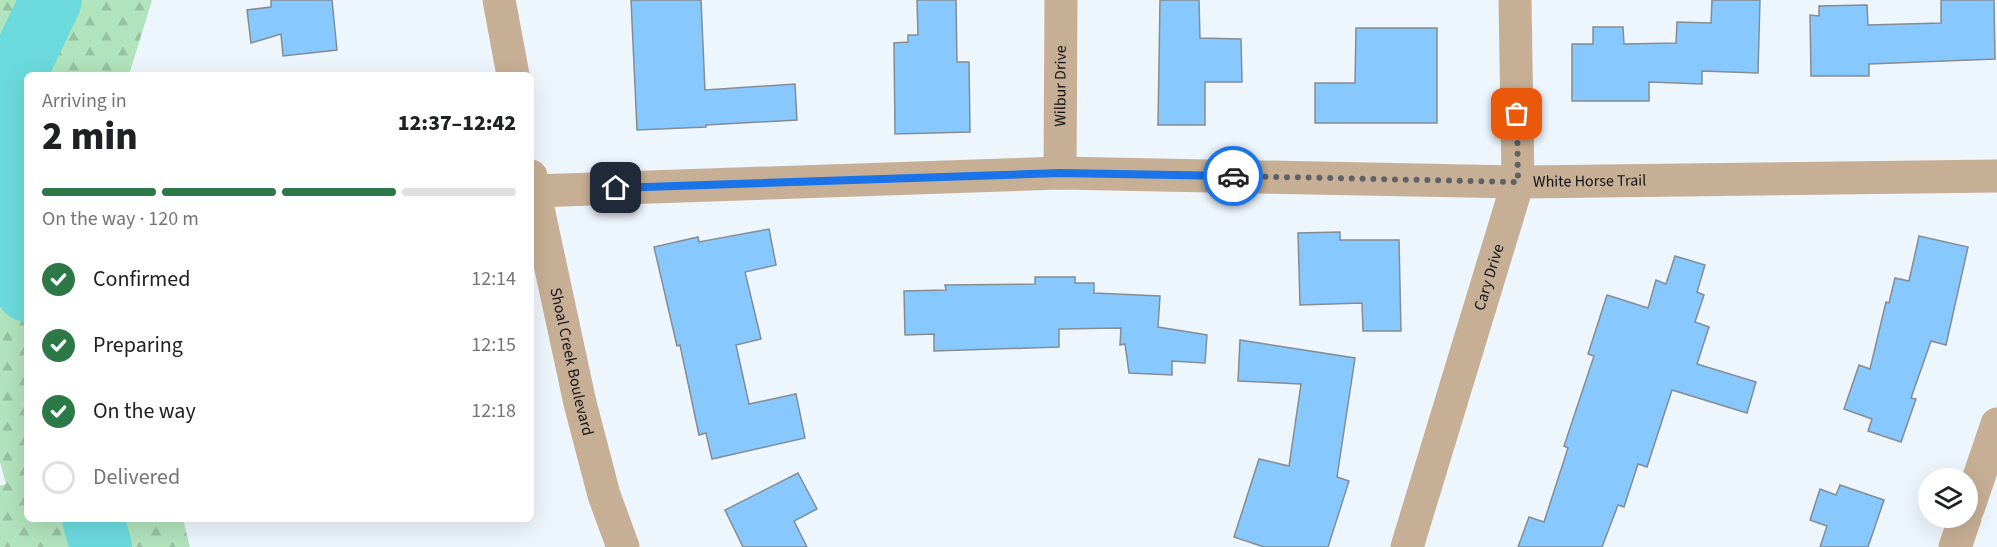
<!DOCTYPE html>
<meta charset="utf-8">
<style>
body{margin:0;font-family:"Source Sans 3",sans-serif;background:#f6f6f6;color:#202124;height:100vh;display:flex;flex-direction:column;font-size:22px;white-space:nowrap}
*{box-sizing:border-box;margin:0}
p{font-size:20px;color:#757577}
.icon{flex:none;width:33px;height:33px;fill:none;stroke:currentColor;stroke-width:2;stroke-linecap:round;stroke-linejoin:round}
.map{position:relative;flex:1;overflow:hidden}
.drawer{position:absolute;left:24px;top:72px;width:510px;height:450px;display:flex;flex-direction:column;background:#fff;border-radius:9px;box-shadow:0 6px 24px #0002}
.drawer>*{flex:none}
.tools{position:absolute;left:1918px;top:468px;display:grid;gap:12px}
.tools a{display:grid;place-items:center;width:60px;height:60px;border-radius:50%;background:#fff;box-shadow:0 6px 24px #0002;font-size:30px}
.pin{position:absolute;display:grid;place-items:center;width:51px;height:51px;color:#fff;margin:-26px;border-radius:12px;box-shadow:0 3px 9px #0006}
.courier{position:absolute;display:grid;place-items:center;width:60px;height:60px;margin:-30px;border:4px solid #1a73e8;border-radius:50%;background:#fff;color:#222;box-shadow:0 2px 8px #0007}
.headline em{font-style:normal;font-weight:800}
.headline div{display:flex;flex-direction:column-reverse}
.headline{display:flex;align-items:center;justify-content:space-between;height:102px;padding:0 18px}
h1{font-size:39px;font-weight:800;line-height:45px}
.bar{display:grid;grid-template-columns:repeat(4,1fr);gap:9px 6px;align-content:center;height:72px;padding:0 18px}
.bar i{height:8px;border-radius:4px;background:#e0e0e0}
.bar .current{background:#2c7847}
.bar p{grid-column:span 4}
ol{padding:0 18px;list-style:none}
li{display:flex;align-items:center;gap:18px;height:66px}
li p{margin-inline-start:auto}
li .icon{padding:6px;border-radius:50%;background:#2c7847;color:#fff;stroke-width:4}
li:last-child{color:#757577}
li i{width:33px;height:33px;border:3px solid #e0e0e0;border-radius:50%}
.map>svg:first-child{display:block}
</style>
<div class="map">
<svg width="1997" height="547" viewBox="0 0 1997 547">
<defs>
<pattern id="forest-firs" width="22" height="20" patternUnits="userSpaceOnUse" patternTransform="scale(1.5)"><rect width="22" height="20" fill="#b1e3bc"/><path d="M5 1l3.5 6h-7zM16 11l3.5 6h-7z" fill="#97c2a1"/></pattern>
</defs>
<rect width="100%" height="100%" fill="#eef6fd"/>
<path fill="url(#forest-firs)" d="M 0,0 L 152,0 L 129,75 L 27,75 L 27,519 L 183,519 L 190,547 L 0,547 L 0,486 L 6,484 L 0,462 Z"/>
<g fill="none" stroke-linecap="round" stroke-linejoin="round">
<g stroke="#6bdadd" stroke-width="62">
<path d="M 27,291 L 3,202 L 17,71 L 51,0"/>
<path d="M 93,519 L 101,547"/>
</g>
</g>
<g fill="#87c8fe" stroke="#858c92" stroke-width="1.5">
<path d="M 271,0 L 332,0 L 337,50 L 283,56 L 281,34 L 251,43 L 247,10 L 271,7 Z"/>
<path d="M 631,0 L 701,0 L 705,90 L 795,84 L 797,120 L 706,125 L 706,127 L 637,130 Z"/>
<path d="M 917,0 L 956,0 L 957,62 L 969,62 L 970,132 L 895,134 L 894,43 L 908,42 L 908,35 L 918,35 Z"/>
<path d="M 1160,0 L 1199,0 L 1200,38 L 1241,39 L 1242,82 L 1205,82 L 1205,125 L 1158,125 Z"/>
<path d="M 1712,0 L 1760,0 L 1758,73 L 1702,71 L 1702,84 L 1649,82 L 1649,101 L 1572,101 L 1572,44 L 1593,44 L 1593,27 L 1623,27 L 1624,44 L 1676,43 L 1677,22 L 1711,23 Z"/>
<path d="M 1941,0 L 1994,0 L 1995,59 L 1869,64 L 1869,76 L 1811,76 L 1810,15 L 1819,16 L 1819,6 L 1867,5 L 1868,25 L 1941,23 Z"/>
<path d="M 1356,28 L 1437,28 L 1437,123 L 1315,123 L 1315,83 L 1355,83 Z"/>
<path d="M 769,229 L 776,265 L 745,272 L 761,339 L 736,345 L 749,404 L 796,394 L 805,438 L 712,459 L 706,433 L 699,435 L 680,345 L 677,346 L 654,247 L 698,237 L 699,242 Z"/>
<path d="M 1340,232 L 1340,240 L 1399,240 L 1401,331 L 1363,331 L 1362,303 L 1300,305 L 1298,233 Z"/>
<path d="M 1919,236 L 1968,247 L 1946,345 L 1931,341 L 1911,398 L 1916,399 L 1901,442 L 1868,431 L 1872,419 L 1844,409 L 1859,365 L 1870,369 L 1886,302 L 1889,303 L 1895,278 L 1909,281 Z"/>
<path d="M 1675,256 L 1705,265 L 1697,292 L 1704,295 L 1695,322 L 1709,327 L 1697,364 L 1756,382 L 1747,413 L 1672,390 L 1647,467 L 1638,464 L 1624,507 L 1618,505 L 1602,547 L 1518,547 L 1529,517 L 1544,522 L 1568,448 L 1564,446 L 1594,356 L 1588,354 L 1607,295 L 1648,308 L 1656,280 L 1666,284 Z"/>
<path d="M 1035,277 L 1075,277 L 1075,283 L 1094,283 L 1094,293 L 1160,296 L 1158,327 L 1207,335 L 1205,363 L 1172,361 L 1172,375 L 1129,373 L 1125,344 L 1120,345 L 1121,328 L 1059,329 L 1059,347 L 934,351 L 934,334 L 905,335 L 904,291 L 946,290 L 945,285 L 1035,284 Z"/>
<path d="M 1240,340 L 1355,358 L 1337,477 L 1349,481 L 1328,547 L 1264,547 L 1234,537 L 1259,459 L 1289,466 L 1301,384 L 1238,381 Z"/>
<path d="M 798,473 L 817,509 L 794,521 L 807,547 L 743,547 L 725,510 Z"/>
<path d="M 1840,485 L 1884,500 L 1868,547 L 1820,547 L 1827,526 L 1810,520 L 1820,489 L 1836,495 Z"/>
</g>
<g fill="none" stroke-linecap="round" stroke-linejoin="round">
<g stroke="#c7af95" stroke-width="33">
<path id="s1" d="M 1060,173 L 1061,0"/>
<path id="s2" d="M 534,191 L 1060,173 L 1518,182 L 1997,176"/>
<path d="M 1968,509 L 1997,424"/>
<path id="s3" d="M 1407,547 L 1518,182 L 1515,0"/>
<path d="M 1955,547 L 1965,518"/>
</g>
<g stroke="#c7af95" stroke-width="33">
<path d="M 499,0 L 513,75"/>
<path id="s4" d="M 531,176 L 580,403 L 604,495 L 623,547"/>
</g>
</g>
<g fill="none" stroke-linecap="round" stroke-linejoin="round">
<path stroke="#5e6266" stroke-width="6" stroke-dasharray="0 10.8" d="M 1233,176 L 1518,182 L 1517,114"/>
<path stroke="#1a73e8" stroke-width="8" d="M 616,188 L 1060,173 L 1233,176"/>
</g>
<g text-anchor="middle" dominant-baseline="central" stroke-width="4.5" stroke-linejoin="round" paint-order="stroke">
<g font-size="16" fill="#101315" stroke="#fff">
<text stroke="none"><textPath href="#s1" startOffset="87">Wilbur Drive</textPath></text>
<text stroke="none"><textPath href="#s2" startOffset="1056">White Horse Trail</textPath></text>
<text stroke="none"><textPath href="#s3" startOffset="282">Cary Drive</textPath></text>
<text stroke="none"><textPath href="#s4" startOffset="190">Shoal Creek Boulevard</textPath></text>
</g>
</g>
</svg>
<div class="tools">
<a><svg class="icon" aria-label="layers" viewBox="0 0 24 24"><path d="M12 4l9 5-9 5-9-5zM3 14l9 5 9-5"/></svg></a>
</div>
<div class="pin" style="left:1517px;top:114px;background:#ea580c"><svg class="icon" aria-label="bag" viewBox="0 0 24 24"><path d="M5 8h14l-1 12H6zM9 8a3 3 0 0 1 6 0"/></svg></div>
<div class="pin" style="left:616px;top:188px;background:#1f2937"><svg class="icon" aria-label="home" viewBox="0 0 24 24"><path d="M3 11l9-7 9 7M6 9v11h12V9"/></svg></div>
<div class="courier" style="left:1233px;top:176px"><svg class="icon" aria-label="car" viewBox="0 0 24 24"><path d="M5 17H2v-5l4-1 3-4h7l3 4 3 1v5h-3M9 17h6M6 11h13"/><circle cx="7" cy="17" r="2"/><circle cx="17" cy="17" r="2"/></svg></div>
<section class="drawer">
<div class="headline"><div><h1>2 min</h1><p>Arriving in</p></div><em>12:37–12:42</em></div>
<div class="bar"><i class="current"></i><i class="current"></i><i class="current"></i><i></i><p>On the way · 120 m</p></div>
<ol>
<li><svg class="icon" aria-label="check" viewBox="0 0 24 24"><path d="M5 12l5 5 9-10"/></svg>Confirmed<p>12:14</p></li>
<li><svg class="icon" aria-label="check" viewBox="0 0 24 24"><path d="M5 12l5 5 9-10"/></svg>Preparing<p>12:15</p></li>
<li><svg class="icon" aria-label="check" viewBox="0 0 24 24"><path d="M5 12l5 5 9-10"/></svg>On the way<p>12:18</p></li>
<li><i></i>Delivered</li>
</ol>
</section>
</div>
